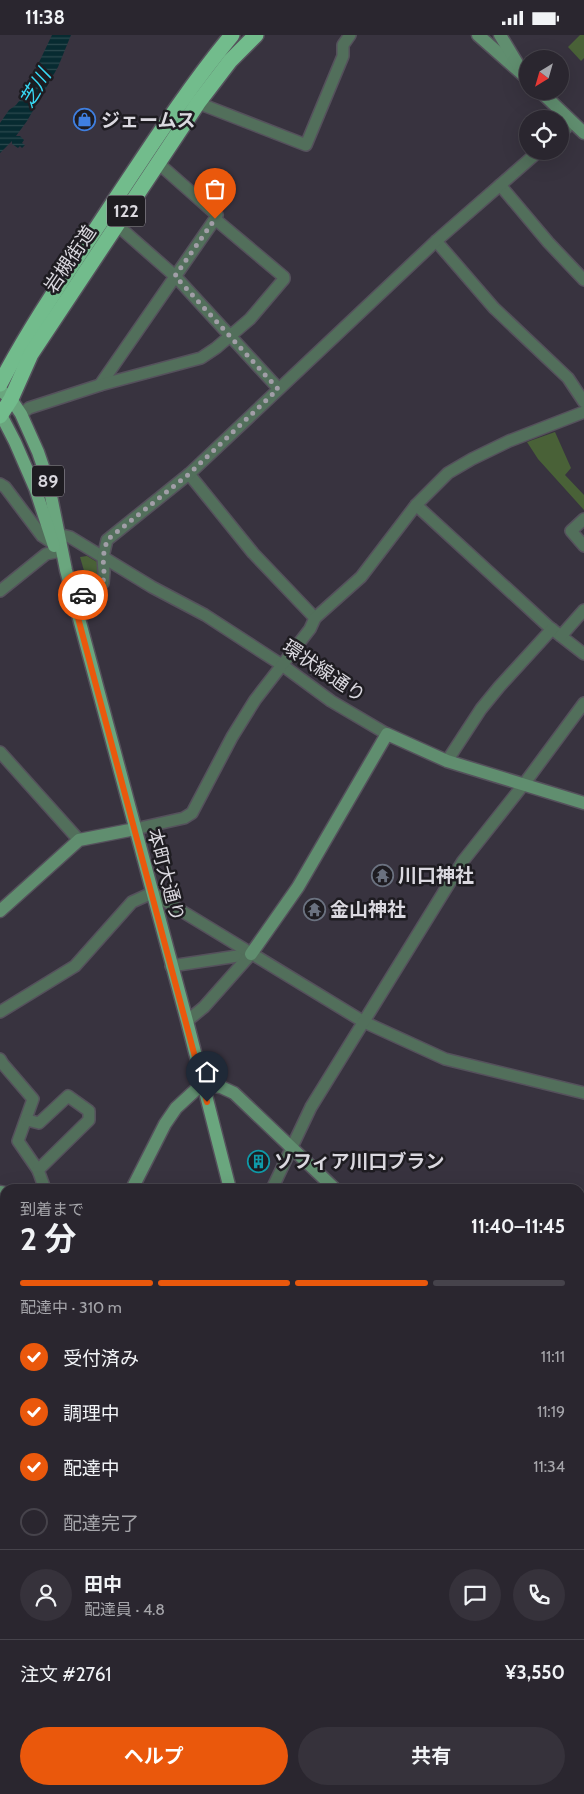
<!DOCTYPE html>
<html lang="ja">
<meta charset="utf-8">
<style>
body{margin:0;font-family:Cabin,"Noto Sans JP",sans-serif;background:#36323b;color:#f1f3f6;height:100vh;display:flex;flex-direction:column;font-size:19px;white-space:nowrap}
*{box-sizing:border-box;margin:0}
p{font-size:16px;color:#a5a5aa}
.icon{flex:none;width:28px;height:28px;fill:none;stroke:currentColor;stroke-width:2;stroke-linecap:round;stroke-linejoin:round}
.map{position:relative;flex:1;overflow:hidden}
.details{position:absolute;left:0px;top:1149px;width:585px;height:611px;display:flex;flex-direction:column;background:#2a262f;border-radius:15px 15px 0 0;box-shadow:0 5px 20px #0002,0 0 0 1px #46434b}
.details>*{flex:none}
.needle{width:32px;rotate:217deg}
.buttons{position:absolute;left:519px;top:15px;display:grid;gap:10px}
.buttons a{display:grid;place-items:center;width:50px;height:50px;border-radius:50%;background:#2a262f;box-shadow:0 5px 20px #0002,0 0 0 1px #46434b;font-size:25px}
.pin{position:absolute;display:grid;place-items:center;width:42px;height:42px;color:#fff;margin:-51px -21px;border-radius:50% 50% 50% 0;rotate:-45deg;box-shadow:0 0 5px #0007}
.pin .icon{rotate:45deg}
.courier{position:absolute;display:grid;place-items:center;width:50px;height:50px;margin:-25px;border:4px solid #ea580c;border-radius:50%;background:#fff;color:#222;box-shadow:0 1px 6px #0007}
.overview em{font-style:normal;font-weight:700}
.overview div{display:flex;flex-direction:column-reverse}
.overview{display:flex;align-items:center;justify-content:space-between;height:85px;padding:0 20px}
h1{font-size:32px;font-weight:700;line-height:38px}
.bar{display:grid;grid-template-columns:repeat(4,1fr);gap:8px 5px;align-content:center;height:60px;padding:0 20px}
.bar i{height:6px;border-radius:4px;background:#46434b}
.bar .selected{background:#ea580c}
.bar p{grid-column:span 4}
.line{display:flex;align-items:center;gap:12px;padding:0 20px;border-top:1px solid #46434b}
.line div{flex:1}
.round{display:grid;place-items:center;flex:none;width:52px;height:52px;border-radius:26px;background:#36323b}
ol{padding:0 20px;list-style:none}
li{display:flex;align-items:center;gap:15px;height:55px}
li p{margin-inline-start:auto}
li .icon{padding:5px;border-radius:50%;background:#ea580c;color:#fff;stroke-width:4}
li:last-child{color:#a5a5aa}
li i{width:28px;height:28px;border:2px solid #46434b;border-radius:50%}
.button{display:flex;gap:10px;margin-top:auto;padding:10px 20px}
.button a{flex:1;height:58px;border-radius:30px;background:#ea580c;color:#fff;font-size:20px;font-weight:700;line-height:58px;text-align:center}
.button a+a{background:#36323b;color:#f1f3f6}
.status{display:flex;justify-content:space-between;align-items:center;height:35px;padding:0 25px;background:#2a262f;direction:ltr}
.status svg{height:14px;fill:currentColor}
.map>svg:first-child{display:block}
</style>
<div class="status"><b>11:38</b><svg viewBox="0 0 49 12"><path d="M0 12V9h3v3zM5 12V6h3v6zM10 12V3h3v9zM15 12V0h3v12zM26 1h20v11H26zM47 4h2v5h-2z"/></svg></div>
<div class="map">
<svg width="584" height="1759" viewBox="0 0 584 1759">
<defs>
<pattern id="water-rules" width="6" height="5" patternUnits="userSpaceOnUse" patternTransform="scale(1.25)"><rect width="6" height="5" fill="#072b31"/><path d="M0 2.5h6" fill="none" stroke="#2b494e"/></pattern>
</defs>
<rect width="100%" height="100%" fill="#38333f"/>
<g fill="#496137">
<path d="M 580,0 L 584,0 L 584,23 L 581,26 L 568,12 Z"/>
<path d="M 555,397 L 571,433 L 565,440 L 584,460 L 584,475 L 538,424 L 527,407 Z"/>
<path d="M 87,521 L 97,527 L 99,543 L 97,550 L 89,553 L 80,522 Z"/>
</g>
<path fill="url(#water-rules)" d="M 52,0 L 71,0 L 58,32 L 27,86 L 16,101 L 20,101 L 24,105 L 22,108 L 25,110 L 22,113 L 20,111 L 18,113 L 12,109 L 12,106 L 0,118 L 0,88 L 9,75 L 16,70 L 23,61 Z"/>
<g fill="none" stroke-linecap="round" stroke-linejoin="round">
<defs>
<g id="street">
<path d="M 198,68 L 306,110 L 343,21 L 343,10 L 350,0"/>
<path d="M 560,98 L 573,87"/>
<path d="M 500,150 L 548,207 L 584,245"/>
<path d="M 117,190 L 175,241 L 278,353"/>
<path d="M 436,206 L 494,273 L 568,343 L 584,367"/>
<path d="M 100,350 L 215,184"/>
<path d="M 21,379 L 29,373 L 100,350 L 201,323 L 216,313 L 250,284 L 284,244 L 284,242 L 215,184 L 217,180 L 158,128"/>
<path d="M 189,439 L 253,518 L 315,583"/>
<path d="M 0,449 L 5,452 L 42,501 L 54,509"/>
<path d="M 416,470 L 548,591 L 584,619"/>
<path d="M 584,484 L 571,496 L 584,511"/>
<path d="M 58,499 L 70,502 L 152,552 L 205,580 L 282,630 L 331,666 L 387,699"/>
<path d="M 0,556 L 46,519 L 56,517"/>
<path d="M 73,564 L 97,555 L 103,548 L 104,537 L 103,522 L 107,505 L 189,439 L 436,206 L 539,116"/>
<path d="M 561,601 L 584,575"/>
<path d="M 0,717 L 79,805"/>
<path d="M 447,726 L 481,674 L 499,652 L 552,594"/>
<path d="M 135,794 L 184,783 L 192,778 L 232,702 L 255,665 L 310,594 L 315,583 L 361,542 L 416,470 L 448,438 L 472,424 L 509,406 L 584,377"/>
<path d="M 171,931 L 251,919"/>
<path d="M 0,977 L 75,931 L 132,867 L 152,858 L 364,987 L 445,1024 L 584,1058"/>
<path d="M 187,986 L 204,972 L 251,919"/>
<path d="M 0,1024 L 3,1029 L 33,1064 L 18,1106 L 38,1135 L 45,1154"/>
<path d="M 27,1085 L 39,1088 L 68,1061 L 89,1076 L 89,1085 L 38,1135"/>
<path d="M 272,1154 L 311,1072 L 463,826 L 524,749 L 584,668"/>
<path d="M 580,1200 L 584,1195"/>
<path d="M 0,1255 L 5,1256"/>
<path d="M 580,1393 L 584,1397"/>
<path d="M 0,1426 L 5,1429"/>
<path d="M 0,1719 L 5,1709"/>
<path d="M 160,1755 L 164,1759"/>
<path d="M 315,1759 L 317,1755"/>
</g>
<g id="secondary">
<path d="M 478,0 L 528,44"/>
<path d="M 500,0 L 520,33"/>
<path d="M 540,56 L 584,98"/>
<path d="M 0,876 L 79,805 L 135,794"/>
<path d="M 251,919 L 298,852 L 387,699 L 447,726 L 584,768"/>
<path d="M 132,1154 L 165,1089 L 176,1073 L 202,1049 L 221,1052 L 234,1058 L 335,1154"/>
<path d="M 0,1157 L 5,1158"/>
<path d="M 580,1255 L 584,1256"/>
<path d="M 0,1412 L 5,1402"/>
<path d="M 580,1474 L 584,1468"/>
<path d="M 0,1618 L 5,1624"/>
<path d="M 359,1755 L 368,1759"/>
<path d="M 416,1755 L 423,1759"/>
</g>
<g id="primary">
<path d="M 0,355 L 11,364 L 21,379 L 38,417 L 48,446 L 66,535 L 187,986 L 230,1154"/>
<path d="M 0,378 L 15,407 L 35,453 L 54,511"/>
<path d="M 394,1755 L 395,1759"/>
</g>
<g id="highway">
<path d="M 0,349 C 33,286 74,228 113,168 C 151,111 188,53 232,0"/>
<path d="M 0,381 L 11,364 L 31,319 L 198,68 L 230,26 L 256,0"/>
</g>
</defs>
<use href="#street" stroke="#55515c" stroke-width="14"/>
<use href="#secondary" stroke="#55515c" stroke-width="15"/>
<use href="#primary" stroke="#55515c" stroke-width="15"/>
<use href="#highway" stroke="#55515c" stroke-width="18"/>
<use href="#street" stroke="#526f5b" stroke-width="11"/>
<use href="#secondary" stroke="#608e6f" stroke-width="12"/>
<use href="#primary" stroke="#6aa67e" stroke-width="12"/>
<use href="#highway" stroke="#72bc8c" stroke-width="15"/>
</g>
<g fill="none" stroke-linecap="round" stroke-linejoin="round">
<path stroke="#a19ea7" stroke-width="5" stroke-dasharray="0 9" d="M 83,560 L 97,555 L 103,548 L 104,537 L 103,522 L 107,505 L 189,439 L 278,354 L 175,241 L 215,184"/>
<path stroke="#ea580c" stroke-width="6" d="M 83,560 L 73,564 L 207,1067"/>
</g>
<defs>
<symbol id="shop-ring" viewBox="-11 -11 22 22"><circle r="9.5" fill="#1e1c21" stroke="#3f7fe0" stroke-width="1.5"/><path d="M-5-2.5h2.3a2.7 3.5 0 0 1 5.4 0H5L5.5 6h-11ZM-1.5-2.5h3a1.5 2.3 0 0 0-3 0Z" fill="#3f7fe0"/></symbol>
<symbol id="temple-ring" viewBox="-11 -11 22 22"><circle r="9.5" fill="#1e1c21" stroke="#6b7280" stroke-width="1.5"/><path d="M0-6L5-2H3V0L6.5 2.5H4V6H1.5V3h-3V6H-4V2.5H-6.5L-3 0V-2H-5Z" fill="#6b7280"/></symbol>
<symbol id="building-ring" viewBox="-11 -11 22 22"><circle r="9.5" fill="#1e1c21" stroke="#0f9aa8" stroke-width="1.5"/><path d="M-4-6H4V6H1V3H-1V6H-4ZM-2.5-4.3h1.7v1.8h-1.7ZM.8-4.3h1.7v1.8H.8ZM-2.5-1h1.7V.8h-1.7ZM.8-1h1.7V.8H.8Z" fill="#0f9aa8"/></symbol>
</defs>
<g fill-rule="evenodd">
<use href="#shop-ring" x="72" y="72" width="25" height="25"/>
<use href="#temple-ring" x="370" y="828" width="25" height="25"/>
<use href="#temple-ring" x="302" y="862" width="25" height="25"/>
<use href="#building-ring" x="246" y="1114" width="25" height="25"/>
</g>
<g text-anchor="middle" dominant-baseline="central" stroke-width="5" stroke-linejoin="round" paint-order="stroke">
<g fill="#1e1c21" stroke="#a2a0a6" stroke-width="1">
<rect x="107" y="160.5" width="38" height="31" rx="4"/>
<rect x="32" y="430.5" width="32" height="31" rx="4"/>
</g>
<g font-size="18" font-weight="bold" fill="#dad8df">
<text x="126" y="176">122</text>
<text x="48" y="446">89</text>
</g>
<g font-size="19" font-weight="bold" fill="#dad8df" stroke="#1e1c21" text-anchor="start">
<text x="101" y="85">ジェームス</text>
<text x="398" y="840">川口神社</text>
<text x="330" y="874">金山神社</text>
<text x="274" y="1126">ソフィア川口ブラン</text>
</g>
<g font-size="19" fill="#dad8df" stroke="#1e1c21">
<text transform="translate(70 224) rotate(-56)">岩槻街道</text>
<text transform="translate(324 636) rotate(34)">環状線通り</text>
<text transform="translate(166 840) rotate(75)">本町大通り</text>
</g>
<g font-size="20" font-style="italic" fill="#37d9f5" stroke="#1e1c21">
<text transform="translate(35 53) rotate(-59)">芝川</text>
</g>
</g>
</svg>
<div class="buttons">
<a><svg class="needle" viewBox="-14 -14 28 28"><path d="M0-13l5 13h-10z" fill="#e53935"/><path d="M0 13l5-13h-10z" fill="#a5a5aa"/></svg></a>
<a><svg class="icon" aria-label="locate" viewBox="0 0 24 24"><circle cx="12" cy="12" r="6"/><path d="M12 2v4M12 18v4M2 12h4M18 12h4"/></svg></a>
</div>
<div class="pin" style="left:215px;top:184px;background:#ea580c"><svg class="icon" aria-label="bag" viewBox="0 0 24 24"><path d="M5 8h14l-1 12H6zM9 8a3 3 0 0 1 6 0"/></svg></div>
<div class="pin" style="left:207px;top:1067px;background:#1f2937"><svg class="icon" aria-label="home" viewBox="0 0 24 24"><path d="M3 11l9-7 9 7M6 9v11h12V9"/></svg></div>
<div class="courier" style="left:83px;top:560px"><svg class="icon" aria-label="car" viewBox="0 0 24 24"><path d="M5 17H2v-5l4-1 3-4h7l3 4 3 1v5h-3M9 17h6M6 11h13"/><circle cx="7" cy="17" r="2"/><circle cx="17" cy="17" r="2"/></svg></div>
<section class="details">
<div class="overview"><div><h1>2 分</h1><p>到着まで</p></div><em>11:40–11:45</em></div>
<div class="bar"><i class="selected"></i><i class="selected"></i><i class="selected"></i><i></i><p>配達中 · 310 m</p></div>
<ol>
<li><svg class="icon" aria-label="check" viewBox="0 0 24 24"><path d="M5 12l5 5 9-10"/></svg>受付済み<p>11:11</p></li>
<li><svg class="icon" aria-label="check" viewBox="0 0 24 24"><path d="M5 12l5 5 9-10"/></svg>調理中<p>11:19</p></li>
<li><svg class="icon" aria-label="check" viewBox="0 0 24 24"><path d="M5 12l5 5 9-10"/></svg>配達中<p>11:34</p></li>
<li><i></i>配達完了</li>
</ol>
<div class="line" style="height:90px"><a class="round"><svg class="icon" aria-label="person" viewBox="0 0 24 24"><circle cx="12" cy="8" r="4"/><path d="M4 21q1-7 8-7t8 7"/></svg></a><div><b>田中</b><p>配達員 · 4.8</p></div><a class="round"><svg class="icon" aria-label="chat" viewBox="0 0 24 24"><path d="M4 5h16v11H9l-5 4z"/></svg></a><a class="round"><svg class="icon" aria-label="phone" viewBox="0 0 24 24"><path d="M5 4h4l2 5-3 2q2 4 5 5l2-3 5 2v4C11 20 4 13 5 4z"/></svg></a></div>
<div class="line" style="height:65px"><div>注文 #2761</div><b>¥3,550</b></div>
<div class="button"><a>ヘルプ</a><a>共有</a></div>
</section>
</div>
